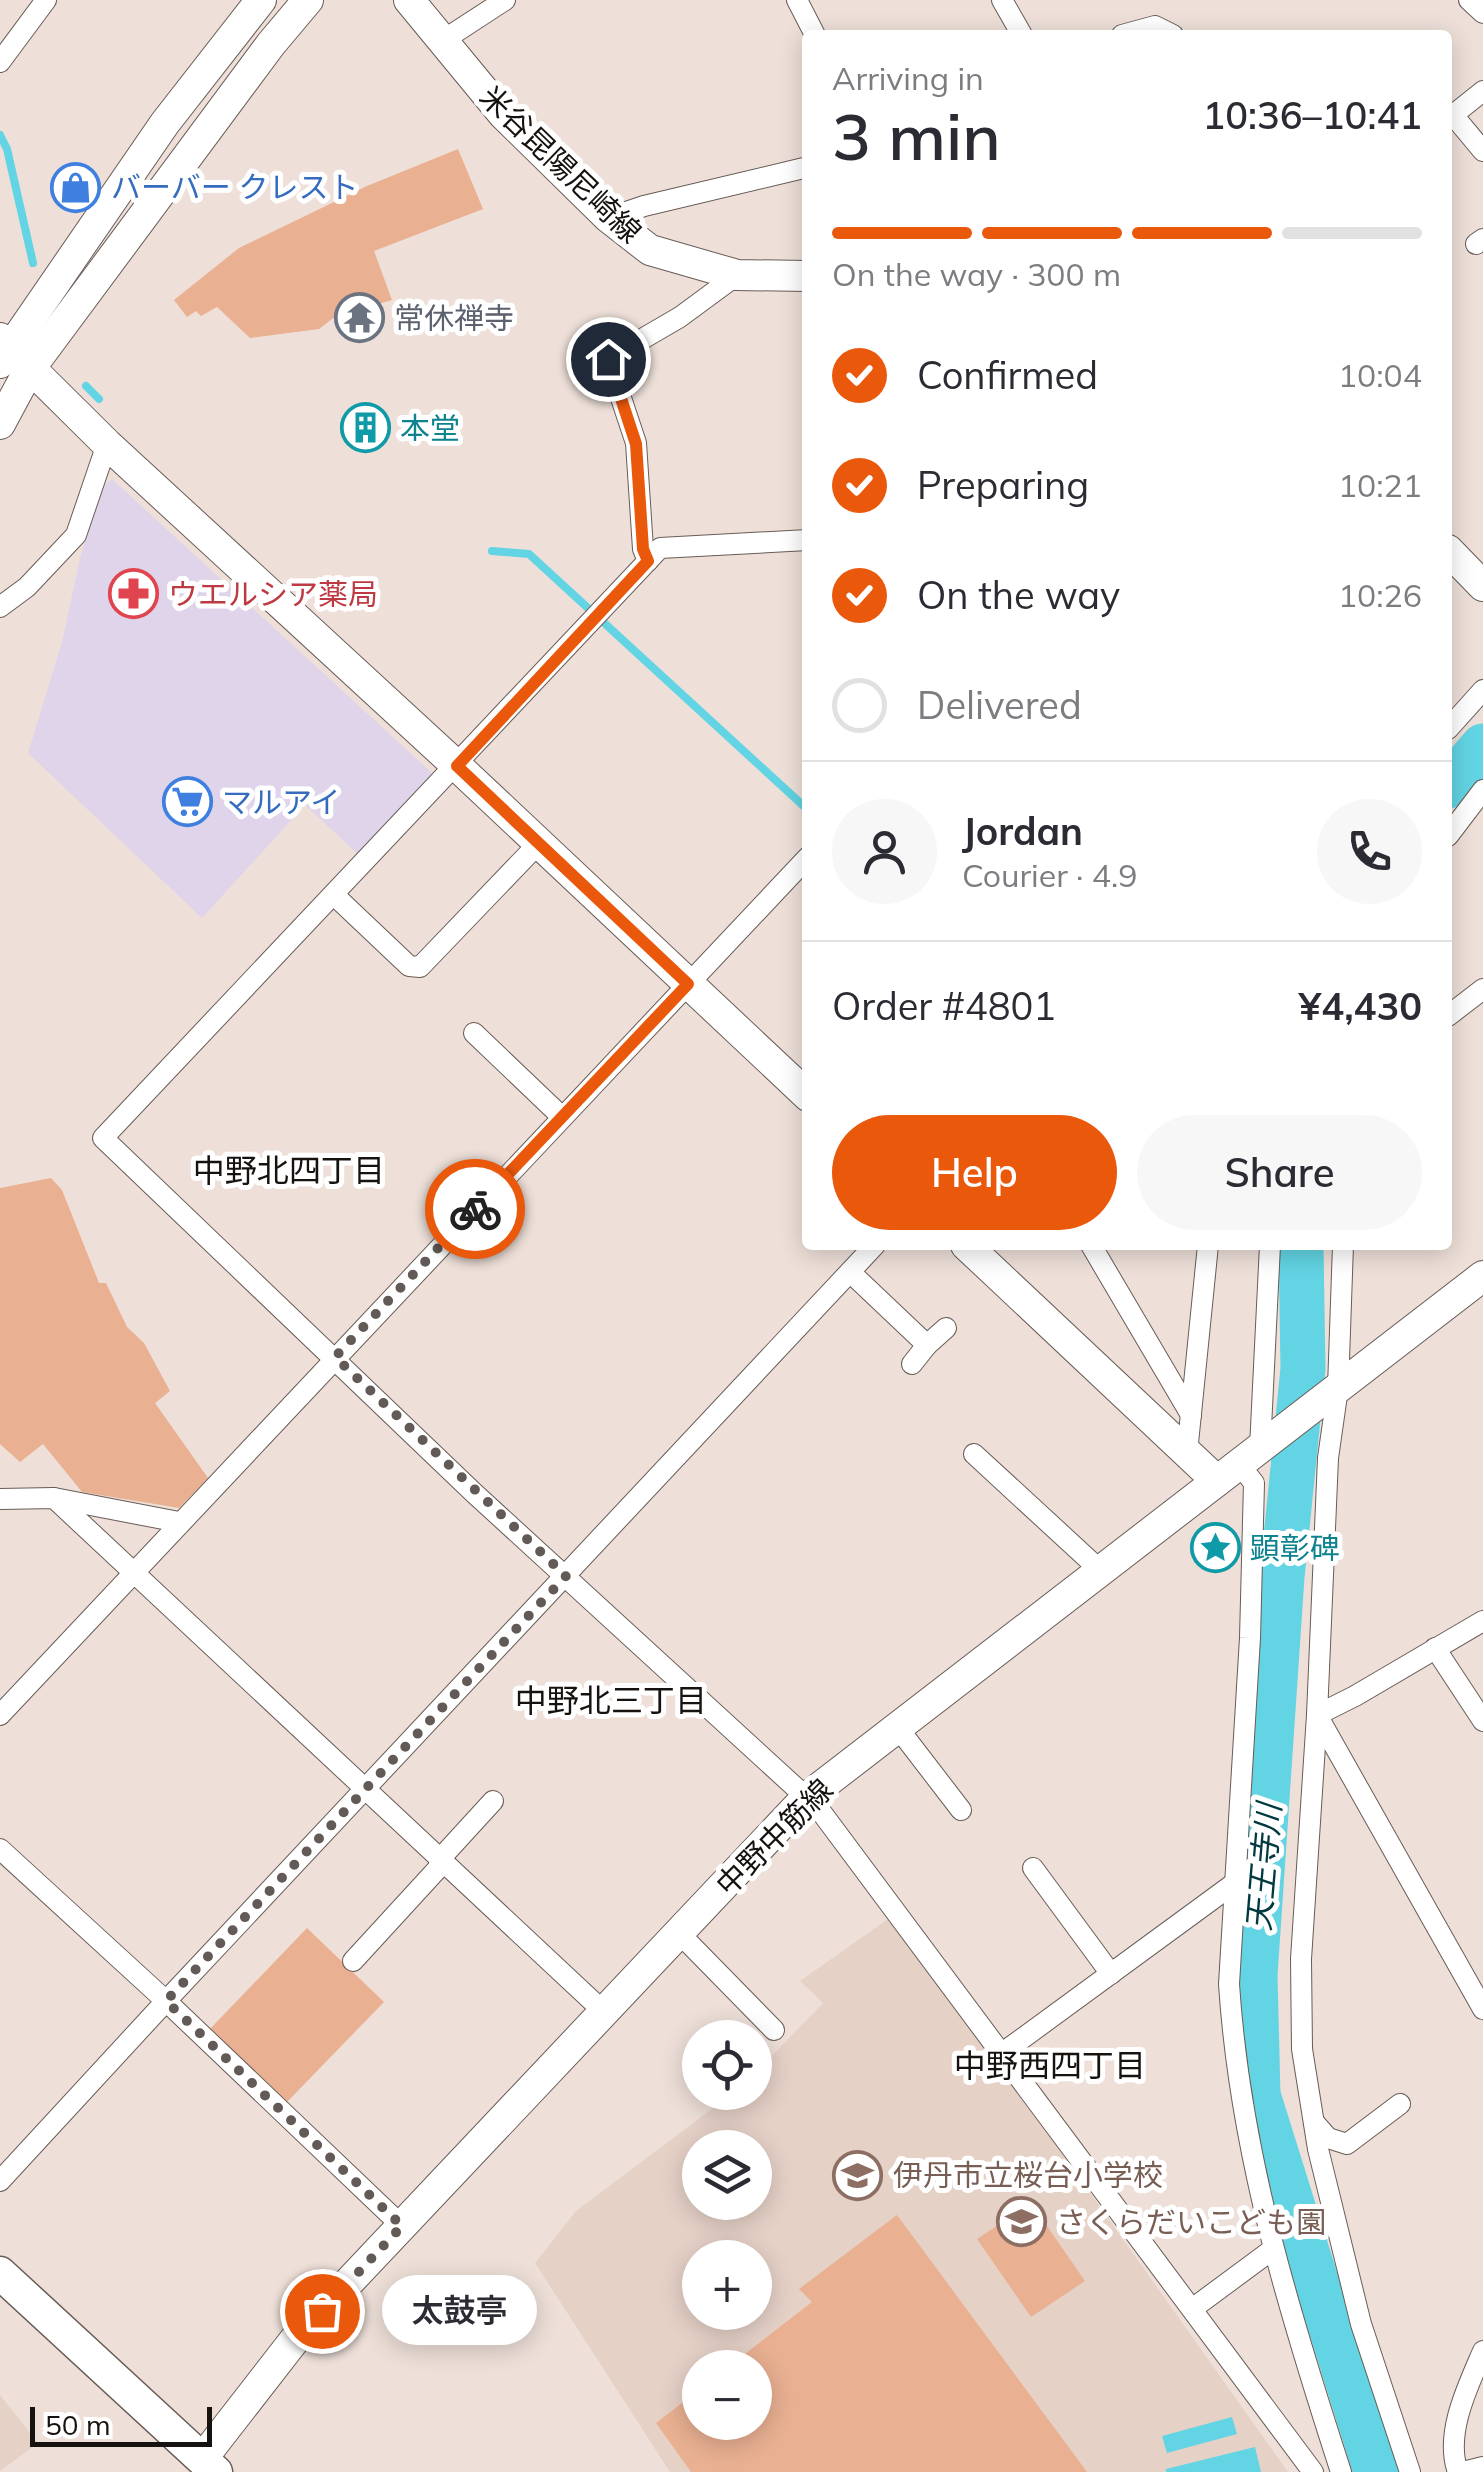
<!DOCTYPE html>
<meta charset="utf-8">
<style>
body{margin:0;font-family:Mulish,"Noto Sans JP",sans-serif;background:#f7f7f7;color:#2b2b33;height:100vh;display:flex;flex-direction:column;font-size:38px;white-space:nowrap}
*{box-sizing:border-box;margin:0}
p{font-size:32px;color:#7c7c81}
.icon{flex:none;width:55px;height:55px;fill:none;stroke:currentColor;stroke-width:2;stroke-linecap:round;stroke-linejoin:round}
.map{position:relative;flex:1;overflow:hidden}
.panel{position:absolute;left:802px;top:30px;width:650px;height:1220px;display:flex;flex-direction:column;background:#fff;border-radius:10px;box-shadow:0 5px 25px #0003}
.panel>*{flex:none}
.buttons{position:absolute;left:682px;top:2020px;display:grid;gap:20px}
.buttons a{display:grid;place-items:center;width:90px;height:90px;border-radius:50%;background:#fff;box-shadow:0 5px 25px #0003;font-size:50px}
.scale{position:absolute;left:30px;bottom:25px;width:182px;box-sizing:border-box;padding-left:10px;border:5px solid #16120f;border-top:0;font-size:28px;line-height:35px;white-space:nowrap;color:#16120f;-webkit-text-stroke:8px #fff;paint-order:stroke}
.pin{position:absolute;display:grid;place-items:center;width:85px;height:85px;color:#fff;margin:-42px;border:5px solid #fff;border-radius:50%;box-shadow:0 2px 10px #0007}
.courier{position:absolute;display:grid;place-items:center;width:100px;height:100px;margin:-50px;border:8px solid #ea580c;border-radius:50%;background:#fff;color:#222;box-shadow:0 2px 12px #0007}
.bubble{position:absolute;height:70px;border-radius:35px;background:#fff;box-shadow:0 5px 25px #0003;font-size:32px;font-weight:600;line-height:70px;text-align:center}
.overview em{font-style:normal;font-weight:600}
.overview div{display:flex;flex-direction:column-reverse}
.overview{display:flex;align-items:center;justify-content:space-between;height:170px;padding:0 30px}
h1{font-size:65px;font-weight:600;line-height:75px}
.bar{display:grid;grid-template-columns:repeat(4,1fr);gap:15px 10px;align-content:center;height:120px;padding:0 30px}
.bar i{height:12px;border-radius:8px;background:#e1e1e2}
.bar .current{background:#ea580c}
.bar p{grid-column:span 4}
.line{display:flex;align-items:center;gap:25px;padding:0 30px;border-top:2px solid #e1e1e2}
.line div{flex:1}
.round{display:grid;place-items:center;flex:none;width:105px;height:105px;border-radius:52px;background:#f7f7f7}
ol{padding:0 30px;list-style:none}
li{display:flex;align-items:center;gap:30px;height:110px}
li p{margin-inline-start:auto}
li .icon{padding:10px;border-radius:50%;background:#ea580c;color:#fff;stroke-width:4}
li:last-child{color:#7c7c81}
li i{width:55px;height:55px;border:5px solid #e1e1e2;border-radius:50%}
.cta{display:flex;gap:20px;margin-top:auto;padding:20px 30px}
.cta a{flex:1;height:115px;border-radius:60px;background:#ea580c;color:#fff;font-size:40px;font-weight:600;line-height:115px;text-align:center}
.cta a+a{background:#f7f7f7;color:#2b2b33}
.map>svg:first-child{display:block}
</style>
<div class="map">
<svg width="1483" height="2472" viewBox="0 0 1483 2472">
<rect width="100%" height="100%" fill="#eee0d9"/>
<path fill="#dfd4e9" d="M 112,479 L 431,772 L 431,780 L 360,856 L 305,805 L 202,918 L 28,753 L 62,642 L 81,554 L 104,485 Z"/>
<g fill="#e6d1c7" fill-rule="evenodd">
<path d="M 888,1919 L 1037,2118 L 1288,2472 L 670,2472 L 535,2263 L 576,2211 L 733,2093 L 755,2092 L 755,2073 L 823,2003 L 800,1981 ZM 700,2148 L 755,2148 L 755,2202 L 700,2202 ZM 700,2258 L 755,2258 L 755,2312 L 700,2312 ZM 700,2368 L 755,2368 L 755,2422 L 700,2422 Z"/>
<path d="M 0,2395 L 38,2443 L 0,2471 Z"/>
</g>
<g fill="#e9b092">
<path d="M 458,149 L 483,209 L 374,251 L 392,300 L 336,316 L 319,329 L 250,338 L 217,307 L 201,316 L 196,311 L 187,317 L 174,300 L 239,248 L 367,186 Z"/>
<path d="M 51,1178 L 62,1190 L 99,1283 L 106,1283 L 127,1327 L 144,1343 L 170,1391 L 155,1403 L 208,1478 L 179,1508 L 82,1492 L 43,1444 L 20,1462 L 0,1444 L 0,1188 Z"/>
<path d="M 307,1928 L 384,2002 L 287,2102 L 210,2029 Z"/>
<path d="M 1031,2203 L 1085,2281 L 1031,2317 L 977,2239 Z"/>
<path d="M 897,2215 L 1087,2472 L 691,2472 L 656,2423 L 700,2389 L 700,2422 L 755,2422 L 755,2368 L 728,2367 L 812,2302 L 799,2289 Z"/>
</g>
<g fill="#62d4e3">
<path d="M 1232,2417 L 1237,2434 L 1167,2453 L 1162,2436 Z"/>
<path d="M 1255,2447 L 1261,2472 L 1166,2472 L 1166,2469 Z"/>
</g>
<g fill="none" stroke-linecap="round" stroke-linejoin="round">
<g stroke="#62d4e3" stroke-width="8">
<path d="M 0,135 L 7,149 L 33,263"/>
<path d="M 86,386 L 99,399"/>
<path d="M 492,551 L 529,554 L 808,810"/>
</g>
<g stroke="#62d4e3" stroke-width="45">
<path d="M 1448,786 L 1483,746"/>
<path d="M 1301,1245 L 1303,1369 L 1282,1577 L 1255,1975 L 1258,2095 L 1376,2472"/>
</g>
<defs>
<g id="street">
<path d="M 797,0 L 815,35"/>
<path d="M 1002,0 L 1022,35"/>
<path d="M 1469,0 L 1483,13"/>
<path d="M 1122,35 L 1155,26 L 1173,35"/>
<path d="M 442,41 L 505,0"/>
<path d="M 0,62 L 46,0"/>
<path d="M 1453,115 L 1483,151"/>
<path d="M 1448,119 L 1483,91"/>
<path d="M 609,218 L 644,206 L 808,167"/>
<path d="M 1476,244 L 1483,239"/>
<path d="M 808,540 L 660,548 L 103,1138 L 474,1493 L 819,1809 L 1313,2472"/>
<path d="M 648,561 L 643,549 L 636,443 L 608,359 L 680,317 L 737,275"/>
<path d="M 0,607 L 27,587 L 76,535 L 107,444"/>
<path d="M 1448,729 L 1483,690"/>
<path d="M 1448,836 L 1483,790"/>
<path d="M 334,895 L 409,966 L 420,967 L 539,843"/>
<path d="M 1448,1016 L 1483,989"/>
<path d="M 474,1033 L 562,1117"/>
<path d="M 1091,1245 L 1191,1415"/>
<path d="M 1343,1245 L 1338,1388 L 1328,1458 L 1317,1715 L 1355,1696 L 1483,1621"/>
<path d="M 850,1272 L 927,1345 L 946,1328"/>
<path d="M 912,1364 L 927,1345"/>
<path d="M 1260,1448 L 1270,1245"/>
<path d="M 1187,1453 L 1208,1245"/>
<path d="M 974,1454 L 1101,1571"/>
<path d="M 1239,1464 L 1254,1483 L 1250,1638 L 1229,1984 C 1240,2153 1289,2312 1341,2472"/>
<path d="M 54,1498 L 604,2012"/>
<path d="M 0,1499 L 54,1498 L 179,1522"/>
<path d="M 1435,1648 L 1483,1721"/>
<path d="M 0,1715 L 808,857"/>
<path d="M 1317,1715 L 1301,1959 L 1302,2049 L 1318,2149 L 1361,2324 L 1410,2472"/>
<path d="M 1317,1715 L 1483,2009"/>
<path d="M 898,1728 L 961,1810"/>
<path d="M 0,1849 L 166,2001 L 875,1245"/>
<path d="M 439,1860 L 493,1801"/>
<path d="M 1033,1868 L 1111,1974"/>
<path d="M 679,1933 L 774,2030"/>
<path d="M 353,1961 L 442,1864"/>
<path d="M 1001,2054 L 1236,1882"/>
<path d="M 1314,2122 L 1328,2138 L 1347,2144 L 1400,2104"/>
<path d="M 0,2181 L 166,2001 L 402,2226"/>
<path d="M 1192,2309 L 1273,2249"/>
<path d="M 1458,2472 C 1444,2434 1468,2386 1483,2351"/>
<path d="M 1463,2472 L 1483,2467"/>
</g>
<g id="secondary">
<path d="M 409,0 L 503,114 L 609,218 L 650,250 L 737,275 L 808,276"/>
<path d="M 0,338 L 107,444 L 457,766 L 808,1096"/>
<path d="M 0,363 L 165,123 L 261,0"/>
<path d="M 0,424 L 29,370 L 271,44 L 308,0"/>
<path d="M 1448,550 L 1483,586"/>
<path d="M 966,1245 L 1217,1481"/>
<path d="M 202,2459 L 296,2338 L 806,1798 L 1483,1276"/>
</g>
<path id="primary" d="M 0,2273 L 216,2472"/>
</defs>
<use href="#street" stroke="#685c56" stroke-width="22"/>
<use href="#secondary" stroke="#685c56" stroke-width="32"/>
<use href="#primary" stroke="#685c56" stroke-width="35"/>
<use href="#street" stroke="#fff" stroke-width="20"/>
<use href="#secondary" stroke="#fff" stroke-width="30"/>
<use href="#primary" stroke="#fff" stroke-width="32"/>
</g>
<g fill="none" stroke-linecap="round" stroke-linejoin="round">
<path stroke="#625a56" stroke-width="10" stroke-dasharray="0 18" d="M 322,2311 L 402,2226 L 166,2001 L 566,1576 L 335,1357 L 475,1209"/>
<path stroke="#ea580c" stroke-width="12" d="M 475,1209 L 688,984 L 457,766 L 648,561 L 643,549 L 636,444 L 608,359"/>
</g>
<defs>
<symbol id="shop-ring" viewBox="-11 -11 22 22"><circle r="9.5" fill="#fff" stroke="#3f7fe0" stroke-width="1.5"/><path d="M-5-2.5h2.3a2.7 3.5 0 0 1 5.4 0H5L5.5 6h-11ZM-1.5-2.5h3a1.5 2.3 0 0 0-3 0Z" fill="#3f7fe0"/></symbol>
<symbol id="temple-ring" viewBox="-11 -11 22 22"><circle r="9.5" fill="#fff" stroke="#6b7280" stroke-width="1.5"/><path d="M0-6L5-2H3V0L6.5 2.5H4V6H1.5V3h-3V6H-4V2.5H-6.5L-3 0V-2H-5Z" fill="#6b7280"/></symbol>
<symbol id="building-ring" viewBox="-11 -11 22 22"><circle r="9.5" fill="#fff" stroke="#0f9aa8" stroke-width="1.5"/><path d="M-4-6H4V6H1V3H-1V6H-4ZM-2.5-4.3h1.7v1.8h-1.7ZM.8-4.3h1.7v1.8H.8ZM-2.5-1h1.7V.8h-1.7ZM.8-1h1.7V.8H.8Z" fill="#0f9aa8"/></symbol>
<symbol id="pharmacy-ring" viewBox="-11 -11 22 22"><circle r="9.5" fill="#fff" stroke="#e0444e" stroke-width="1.5"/><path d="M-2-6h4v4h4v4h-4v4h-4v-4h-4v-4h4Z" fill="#e0444e"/></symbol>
<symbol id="supermarket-ring" viewBox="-11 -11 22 22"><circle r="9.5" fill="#fff" stroke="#3f7fe0" stroke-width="1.5"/><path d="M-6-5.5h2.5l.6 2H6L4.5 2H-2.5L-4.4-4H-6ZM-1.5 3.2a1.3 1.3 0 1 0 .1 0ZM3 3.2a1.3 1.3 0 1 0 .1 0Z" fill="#3f7fe0"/></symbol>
<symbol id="sight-ring" viewBox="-11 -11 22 22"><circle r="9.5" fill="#fff" stroke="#0f9aa8" stroke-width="1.5"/><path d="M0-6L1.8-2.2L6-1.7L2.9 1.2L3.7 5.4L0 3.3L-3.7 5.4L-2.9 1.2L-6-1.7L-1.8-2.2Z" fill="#0f9aa8"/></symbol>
<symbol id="school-ring" viewBox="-11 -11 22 22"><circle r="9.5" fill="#fff" stroke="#8d6e63" stroke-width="1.5"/><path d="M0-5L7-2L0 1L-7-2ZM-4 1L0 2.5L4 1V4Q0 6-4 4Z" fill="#8d6e63"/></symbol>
</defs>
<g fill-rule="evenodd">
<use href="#shop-ring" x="48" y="160" width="55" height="55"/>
<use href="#temple-ring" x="332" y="290" width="55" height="55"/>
<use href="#building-ring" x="338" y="400" width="55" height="55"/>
<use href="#pharmacy-ring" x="106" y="566" width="55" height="55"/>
<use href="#supermarket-ring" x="160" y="774" width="55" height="55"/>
<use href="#sight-ring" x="1188" y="1520" width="55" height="55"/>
<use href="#school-ring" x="830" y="2148" width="55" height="55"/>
<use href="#school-ring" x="994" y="2194" width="55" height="55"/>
</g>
<g text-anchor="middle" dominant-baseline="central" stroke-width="10" stroke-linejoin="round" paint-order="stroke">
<g font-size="30" fill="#16120f" stroke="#fff">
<text transform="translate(561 164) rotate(44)">米谷昆陽尼崎線</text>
<text transform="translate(774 1837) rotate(-45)">中野中筋線</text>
</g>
<g font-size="30" fill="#366cbe" stroke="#fff" text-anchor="start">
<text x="111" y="187">バーバー クレスト</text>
<text x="222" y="802">マルアイ</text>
</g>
<g font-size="30" fill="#5b616d" stroke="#fff" text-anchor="start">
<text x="394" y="318">常休禅寺</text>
</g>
<g font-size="30" fill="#0d838f" stroke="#fff" text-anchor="start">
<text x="400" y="428">本堂</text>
<text x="1250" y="1548">顕彰碑</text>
</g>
<g font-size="30" fill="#be3a42" stroke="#fff" text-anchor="start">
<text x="168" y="594">ウエルシア薬局</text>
</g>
<g font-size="30" fill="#785e54" stroke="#fff" text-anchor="start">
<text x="893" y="2175">伊丹市立桜台小学校</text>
<text x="1056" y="2222">さくらだいこども園</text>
</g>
<g font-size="32" fill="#16120f" stroke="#fff">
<text x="289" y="1170">中野北四丁目</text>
<text x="611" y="1700">中野北三丁目</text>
<text x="1050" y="2065">中野西四丁目</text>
</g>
<g font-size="32" font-style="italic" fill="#00393f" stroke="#fff">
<text transform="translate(1263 1867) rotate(-85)">天王寺川</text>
</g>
</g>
</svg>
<div class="buttons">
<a><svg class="icon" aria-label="locate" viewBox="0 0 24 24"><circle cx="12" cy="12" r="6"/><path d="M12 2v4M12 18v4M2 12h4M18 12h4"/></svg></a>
<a><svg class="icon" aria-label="layers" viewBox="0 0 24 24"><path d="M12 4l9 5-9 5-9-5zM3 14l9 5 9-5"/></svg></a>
<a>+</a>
<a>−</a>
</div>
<div class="scale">50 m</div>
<div class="pin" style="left:322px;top:2311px;background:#ea580c"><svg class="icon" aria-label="bag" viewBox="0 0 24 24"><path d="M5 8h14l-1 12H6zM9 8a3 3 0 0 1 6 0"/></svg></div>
<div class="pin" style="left:608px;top:359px;background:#1f2937"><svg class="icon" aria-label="home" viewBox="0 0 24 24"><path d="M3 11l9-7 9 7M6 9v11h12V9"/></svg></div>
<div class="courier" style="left:475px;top:1209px"><svg class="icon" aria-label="bike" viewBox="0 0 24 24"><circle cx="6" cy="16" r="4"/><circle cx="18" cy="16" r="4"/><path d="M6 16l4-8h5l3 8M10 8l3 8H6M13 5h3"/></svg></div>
<div class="bubble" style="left:382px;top:2275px;width:155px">太鼓亭</div>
<section class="panel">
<div class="overview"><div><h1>3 min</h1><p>Arriving in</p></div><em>10:36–10:41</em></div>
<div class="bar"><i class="current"></i><i class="current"></i><i class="current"></i><i></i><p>On the way · 300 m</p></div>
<ol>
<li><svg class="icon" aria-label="check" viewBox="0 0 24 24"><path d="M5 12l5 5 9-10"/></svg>Confirmed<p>10:04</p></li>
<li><svg class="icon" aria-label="check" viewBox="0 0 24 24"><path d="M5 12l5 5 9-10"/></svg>Preparing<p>10:21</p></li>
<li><svg class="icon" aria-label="check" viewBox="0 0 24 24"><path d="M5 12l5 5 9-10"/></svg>On the way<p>10:26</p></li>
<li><i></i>Delivered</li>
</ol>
<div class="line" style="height:180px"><a class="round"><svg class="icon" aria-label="person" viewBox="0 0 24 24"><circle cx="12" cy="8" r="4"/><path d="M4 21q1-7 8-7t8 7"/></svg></a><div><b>Jordan</b><p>Courier · 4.9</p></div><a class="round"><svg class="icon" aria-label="phone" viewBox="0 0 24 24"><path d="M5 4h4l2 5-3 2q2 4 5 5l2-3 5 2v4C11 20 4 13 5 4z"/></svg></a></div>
<div class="line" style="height:130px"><div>Order #4801</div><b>¥4,430</b></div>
<div class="cta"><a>Help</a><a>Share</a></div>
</section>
</div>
